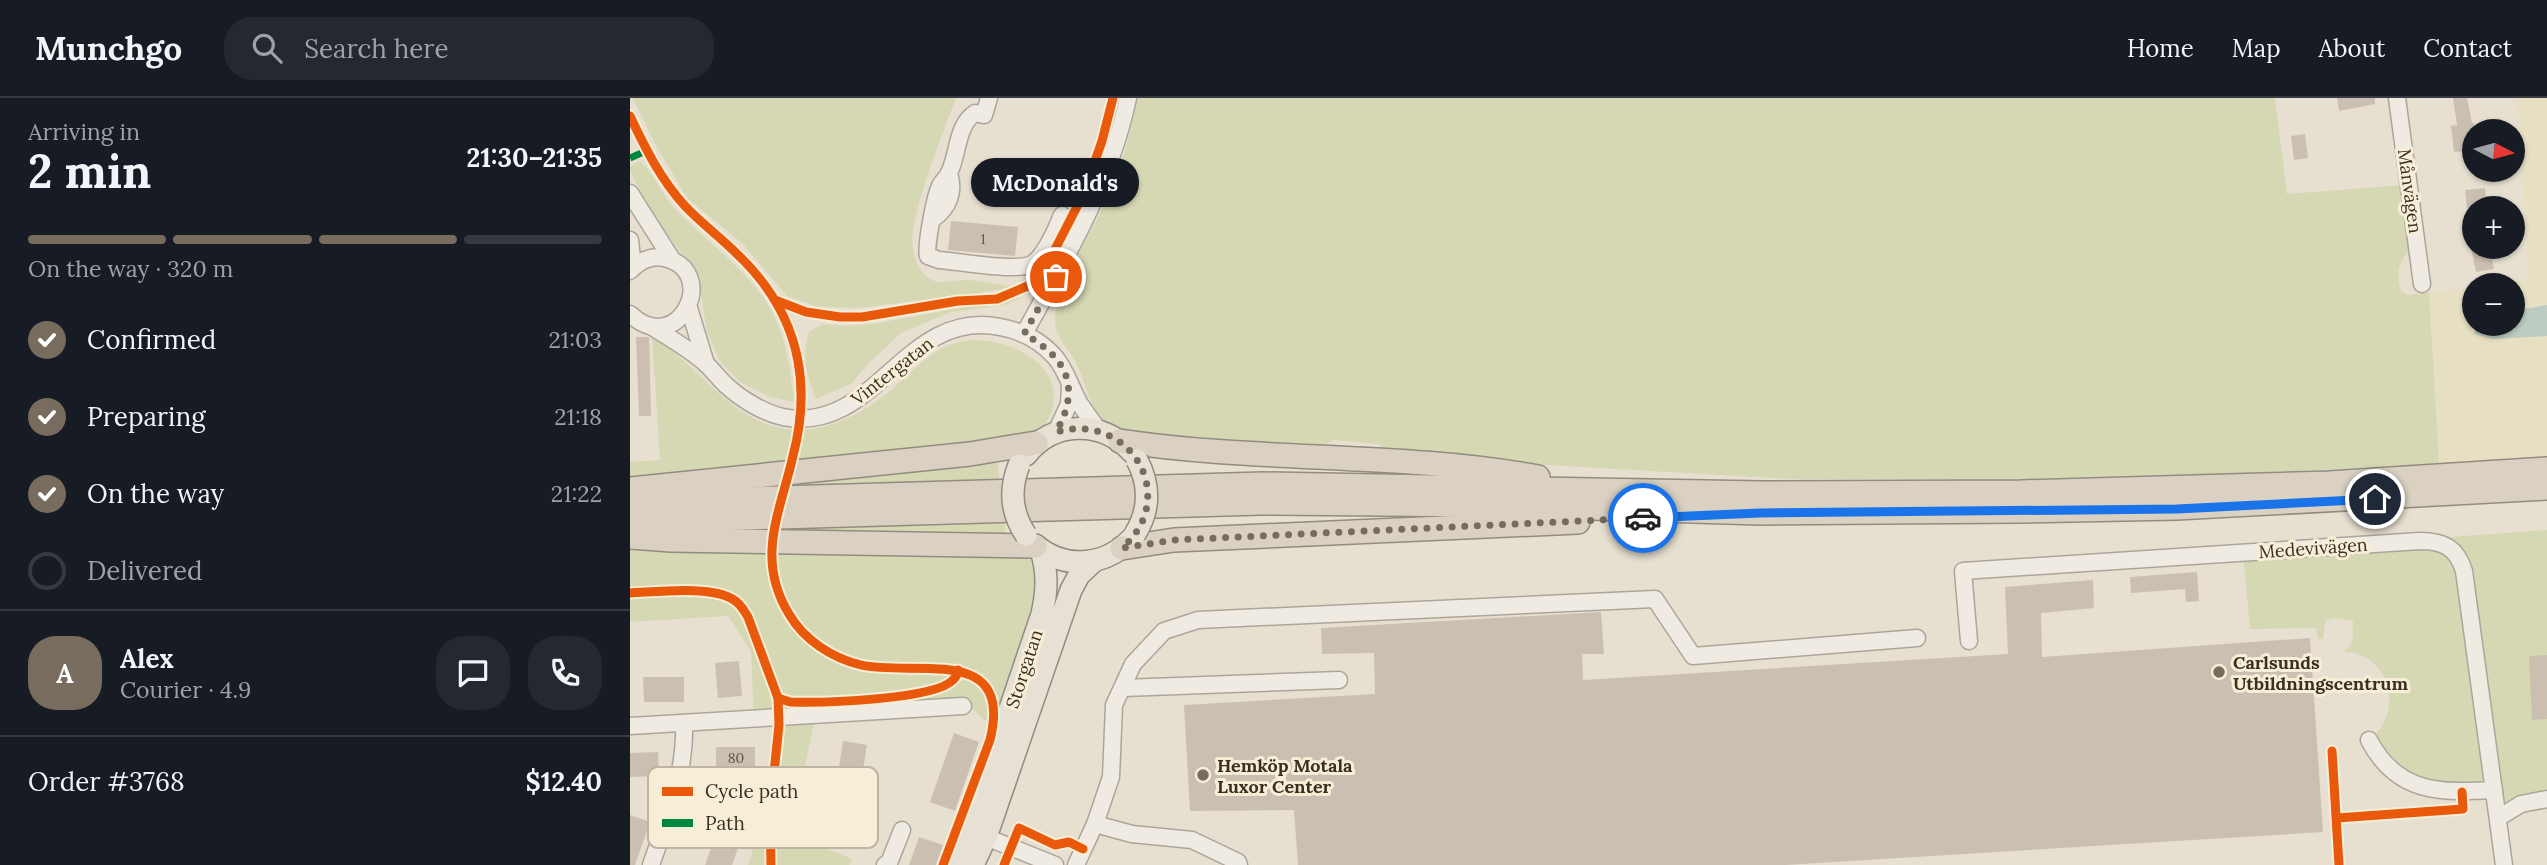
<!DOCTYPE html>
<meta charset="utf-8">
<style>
body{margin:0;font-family:Lora,serif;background:#242831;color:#f1f3f6;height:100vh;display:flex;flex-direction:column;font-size:26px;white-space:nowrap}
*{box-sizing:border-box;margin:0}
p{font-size:23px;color:#9ea1a6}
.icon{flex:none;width:38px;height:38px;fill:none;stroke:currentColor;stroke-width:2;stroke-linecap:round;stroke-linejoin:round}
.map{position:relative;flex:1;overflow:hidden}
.sheet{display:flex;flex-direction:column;background:#171b24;width:630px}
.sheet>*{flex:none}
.needle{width:46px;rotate:96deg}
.fabs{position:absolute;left:1832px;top:21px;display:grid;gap:14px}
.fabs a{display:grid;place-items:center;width:63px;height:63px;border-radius:50%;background:#171b24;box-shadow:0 2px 5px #0004;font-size:35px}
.pin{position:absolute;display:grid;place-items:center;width:60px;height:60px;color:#fff;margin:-30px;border:4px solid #fff;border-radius:50%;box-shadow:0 2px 7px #0007}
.courier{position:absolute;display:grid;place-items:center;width:70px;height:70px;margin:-35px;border:5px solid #1a73e8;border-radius:50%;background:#fff;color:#222;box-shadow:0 2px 9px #0007}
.bubble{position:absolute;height:49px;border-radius:24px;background:#171b24;box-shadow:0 2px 5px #0004;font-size:23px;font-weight:700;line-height:49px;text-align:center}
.overview em{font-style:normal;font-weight:700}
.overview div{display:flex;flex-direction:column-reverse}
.overview{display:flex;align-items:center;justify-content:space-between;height:119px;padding:0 28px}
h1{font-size:46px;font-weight:700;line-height:52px}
.bar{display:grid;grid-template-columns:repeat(4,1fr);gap:10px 7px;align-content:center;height:84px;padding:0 28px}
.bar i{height:9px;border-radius:5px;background:#363941}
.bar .current{background:#786c5e}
.bar p{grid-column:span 4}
.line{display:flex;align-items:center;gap:18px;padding:0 28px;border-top:2px solid #363941}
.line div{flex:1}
.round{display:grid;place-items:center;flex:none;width:74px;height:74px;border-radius:28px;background:#242831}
ol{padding:0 28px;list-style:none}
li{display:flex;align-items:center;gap:21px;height:77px}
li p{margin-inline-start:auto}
li .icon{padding:7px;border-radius:50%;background:#786c5e;color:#fff;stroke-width:4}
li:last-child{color:#9ea1a6}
li i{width:38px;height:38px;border:4px solid #363941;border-radius:50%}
header{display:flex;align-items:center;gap:42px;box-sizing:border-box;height:98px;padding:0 35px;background:#171b24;border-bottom:2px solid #363941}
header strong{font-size:33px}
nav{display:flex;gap:38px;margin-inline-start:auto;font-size:24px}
.search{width:490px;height:63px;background:#242831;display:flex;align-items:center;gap:18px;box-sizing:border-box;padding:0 24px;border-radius:28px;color:#9ea1a6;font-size:26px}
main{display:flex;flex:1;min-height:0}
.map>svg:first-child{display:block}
</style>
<header>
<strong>Munchgo</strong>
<div class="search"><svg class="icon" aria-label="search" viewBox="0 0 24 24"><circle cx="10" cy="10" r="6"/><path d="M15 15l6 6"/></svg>Search here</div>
<nav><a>Home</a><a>Map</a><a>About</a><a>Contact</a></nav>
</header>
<main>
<section class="sheet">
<div class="overview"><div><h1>2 min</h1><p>Arriving in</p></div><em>21:30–21:35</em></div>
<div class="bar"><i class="current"></i><i class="current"></i><i class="current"></i><i></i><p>On the way · 320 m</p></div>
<ol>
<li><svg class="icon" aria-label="check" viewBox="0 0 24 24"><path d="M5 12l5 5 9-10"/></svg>Confirmed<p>21:03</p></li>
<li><svg class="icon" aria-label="check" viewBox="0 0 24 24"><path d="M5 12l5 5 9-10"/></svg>Preparing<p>21:18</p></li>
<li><svg class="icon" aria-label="check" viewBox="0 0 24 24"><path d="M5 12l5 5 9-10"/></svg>On the way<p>21:22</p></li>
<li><i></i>Delivered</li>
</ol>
<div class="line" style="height:126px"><b class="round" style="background:#786c5e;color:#fff">A</b><div><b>Alex</b><p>Courier · 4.9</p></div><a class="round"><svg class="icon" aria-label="chat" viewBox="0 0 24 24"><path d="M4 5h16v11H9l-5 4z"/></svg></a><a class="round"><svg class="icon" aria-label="phone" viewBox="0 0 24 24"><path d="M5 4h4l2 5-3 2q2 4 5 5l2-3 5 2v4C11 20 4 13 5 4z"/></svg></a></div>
<div class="line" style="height:91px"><div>Order #3768</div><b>$12.40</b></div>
</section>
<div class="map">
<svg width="1917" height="767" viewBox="0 0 1917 767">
<rect width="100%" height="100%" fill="#e7e0d1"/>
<path fill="#e6dfc2" d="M 1887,0 L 1917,0 L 1917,360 L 1809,366 L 1799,195 L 1844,189 L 1844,226 L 1883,226 L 1883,187 L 1856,187 L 1899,181 Z"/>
<g fill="#d6d7b3">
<path d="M 3,0 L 326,0 C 314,33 278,120 283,151 C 284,162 292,178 302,182 C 313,187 324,182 334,182 C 350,182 367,187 383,189 L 336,197 L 228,210 L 188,209 L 157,198 L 112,145 L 57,100 L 24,44 Z"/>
<path d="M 507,0 L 1645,0 L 1657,96 L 1773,87 L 1780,152 C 1768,164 1766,177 1771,193 L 1777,197 L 1799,195 L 1809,366 L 1575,377 L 1375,381 L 1159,381 L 761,358 L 748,346 L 703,342 L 687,352 C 645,349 498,347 473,322 C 458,307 456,283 446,265 C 437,247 420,235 426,213 C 437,168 466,130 483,87 C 494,60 502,29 507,0 Z"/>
<path d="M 10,63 C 23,75 30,92 41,106 C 73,143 121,172 143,216 C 157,244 161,274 164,304 L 140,299 L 110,284 L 89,262 L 77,233 L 68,179 L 19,111 L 0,73 L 0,69 Z"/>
<path d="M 395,198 L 374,207 L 321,214 L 271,235 L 239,265 L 221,286 L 186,301 C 176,277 172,259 179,234 L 193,226 L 216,228 L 242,226 Z"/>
<path d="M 22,237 C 66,266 100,322 155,331 C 193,337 233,316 261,292 C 284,273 303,247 335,243 C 373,238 432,262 423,308 C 421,318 415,329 406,333 C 394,339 377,341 365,344 L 375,426 L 374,451 L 400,459 L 408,473 L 401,530 L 366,633 L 333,602 L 185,618 L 162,736 L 222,761 L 219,767 L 118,767 L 149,670 L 149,621 L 124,622 L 121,553 L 98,518 L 0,524 L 0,364 L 30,362 Z"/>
<path d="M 1917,432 L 1917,702 L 1870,717 L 1865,685 C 1843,686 1815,691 1794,682 C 1774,674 1758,654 1744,638 C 1748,633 1754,626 1756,620 C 1768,589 1747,553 1713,554 C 1728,543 1721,539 1723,523 L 1705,520 L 1696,522 L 1693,541 L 1688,541 L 1686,530 L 1620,531 L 1613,454 Z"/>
</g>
<path fill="#bcccc2" d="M 1917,207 L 1917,238 L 1863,241 L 1844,236 L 1848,226 L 1883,226 L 1883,213 Z"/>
<g fill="#cbbfb2">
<path d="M 1707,0 L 1745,0 L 1745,6 L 1709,13 Z"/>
<path d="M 1823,0 L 1837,0 L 1842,25 L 1844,25 L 1844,52 L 1824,54 L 1821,28 L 1827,27 Z"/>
<path d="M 1675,36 L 1678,60 L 1664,62 L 1661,38 Z"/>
<path d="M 1855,90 L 1857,110 L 1837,110 L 1835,92 Z"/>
<path d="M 321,123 L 388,129 L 385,158 L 318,152 Z"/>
<path d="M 1841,149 L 1860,149 L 1864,171 L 1846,174 Z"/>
<path d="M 6,239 L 19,239 L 21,318 L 9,318 Z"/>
<path d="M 1567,474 L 1569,503 L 1556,504 L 1555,491 L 1501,495 L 1500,479 Z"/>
<path d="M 1463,482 L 1464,510 L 1411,515 L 1412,559 L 1680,540 L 1693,734 L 1155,767 L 668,767 L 664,712 L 560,713 L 554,607 L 745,596 L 744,555 L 692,556 L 691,530 L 971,514 L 974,556 L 952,556 L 953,582 L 1378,556 L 1375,489 Z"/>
<path d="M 1917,557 L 1917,621 L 1902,622 L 1899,558 Z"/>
<path d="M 109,563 L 112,598 L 88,600 L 85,565 Z"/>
<path d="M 13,579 L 54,579 L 54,604 L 14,604 Z"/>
<path d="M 324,635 L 349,644 L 325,713 L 300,704 Z"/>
<path d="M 213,643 L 237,647 L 222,742 L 198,739 Z"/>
<rect x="86" y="649" width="39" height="22"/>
<path d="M 28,654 L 29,678 L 0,679 L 0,655 Z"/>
<path d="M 0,717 L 20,724 L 5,767 L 0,767 Z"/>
<path d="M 91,722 L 115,730 L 102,767 L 75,767 Z"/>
<path d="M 289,739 L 313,747 L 306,767 L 279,767 Z"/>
</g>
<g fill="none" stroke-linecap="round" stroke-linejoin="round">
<defs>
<g id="minor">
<path d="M 359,0 L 354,17 L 345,15 C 326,28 329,55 319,75 C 317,80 312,83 310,88 C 305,98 295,150 298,158 L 309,162 C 328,163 392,176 405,164 C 417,153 426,132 432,117"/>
<path d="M 1767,0 L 1792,186"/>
<path d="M 0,95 L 43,163"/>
<path d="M 303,121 C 319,109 325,95 319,75"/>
<path d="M 0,142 L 3,169"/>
<path d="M 0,173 C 9,163 21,157 34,160 C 91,172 49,262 0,216"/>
<path d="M 59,210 L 76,266"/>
<path d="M 22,229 C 40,240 59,251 75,265 C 83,272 89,281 97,288 C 111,301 134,315 153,319 C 246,337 274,210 370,229 C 392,233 411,243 425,259 C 437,273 441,291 450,306 C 456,315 462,324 469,332"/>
<path d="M 394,236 C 436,159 480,86 498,0"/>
<path d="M 426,334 L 439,306 L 440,289"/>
<path d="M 1339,543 L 1333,473 L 1790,443 C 1814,443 1827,450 1834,473 L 1874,767"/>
<path d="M 493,590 L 709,582"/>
<path d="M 0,628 L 333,608"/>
<path d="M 1739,642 C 1767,696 1811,695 1864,692"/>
<path d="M 45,697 L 112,717"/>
<path d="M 1868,720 L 1891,706 L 1917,701"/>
<path d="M 465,726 L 502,736 L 562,742 L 608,764 L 609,767"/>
<path d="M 346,735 L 425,767"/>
<path d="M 21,767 C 37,721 56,675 54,625"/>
<path d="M 255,767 L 259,765 L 272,732"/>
<path d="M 446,767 L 465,726 L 481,679 L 484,607 L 503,566 L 534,533 L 568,522 L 1025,501 L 1063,558 L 1287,540"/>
</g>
<g id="major">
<path d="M 396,357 C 424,322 472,322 502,354"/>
<path d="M 405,447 C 436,473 478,468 504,438"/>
<path d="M 327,767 L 412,516 C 417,493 418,475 411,452"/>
<path d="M 343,767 L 356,739 L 441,492 L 449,477 L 464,463"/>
</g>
<g id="highway">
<path d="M 490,343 C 628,364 770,354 908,379"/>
<path d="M 0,391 L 340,356 L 406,345"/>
<path d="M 0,408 L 80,402 L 633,386 L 1131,395 L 1391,394 L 1699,385 L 1917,371"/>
<path d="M 0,426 L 80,421 L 631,405 L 860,407 L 1130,415 L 1391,413 L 1547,410 L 1917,390"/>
<path d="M 0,439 L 41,442 L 405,448"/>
<path d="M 492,450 L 544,442 L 948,424"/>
</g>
</defs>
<use href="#minor" stroke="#ada599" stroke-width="19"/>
<use href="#major" stroke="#928b80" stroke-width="24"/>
<use href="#highway" stroke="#928b80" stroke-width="26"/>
<use href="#minor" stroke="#efebe3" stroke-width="16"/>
<use href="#major" stroke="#e6e1d4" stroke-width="21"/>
<use href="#highway" stroke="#dad1c2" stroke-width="23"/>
<defs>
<g id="major-bridge">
<path d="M 389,367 C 379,392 381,415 396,437"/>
<path d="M 505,436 C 520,412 520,387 507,362"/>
</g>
</defs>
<use href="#major-bridge" stroke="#928b80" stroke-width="24" stroke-linecap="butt"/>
<use href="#major-bridge" stroke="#e6e1d4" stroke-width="21"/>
<path stroke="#00873e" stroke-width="7" stroke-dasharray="14 7" stroke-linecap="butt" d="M 0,60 L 16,53"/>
<defs>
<g id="cycleway">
<path d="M 0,18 C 15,50 31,82 55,108 C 71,125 90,139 106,155 C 137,184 160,220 168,263 C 174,295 171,327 163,358 C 150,415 125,460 159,516 C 174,542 202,560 231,567 C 284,579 384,545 360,642 L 313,767"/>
<path d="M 145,202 L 176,214 L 210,219 L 232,219 L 328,203 L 367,201 L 400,187 L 409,178 L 421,159 L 453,97 L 472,43 L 483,0"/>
<path d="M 0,495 C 26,494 83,487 104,502 C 111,506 114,513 118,519 L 148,600 L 160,604 C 190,605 304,602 323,582 C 327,578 327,577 328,572"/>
<path d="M 1702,653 L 1709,767"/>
<path d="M 1707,720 L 1833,711 L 1832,694"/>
<path d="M 141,767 L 140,713 L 149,627 L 148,600"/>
<path d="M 374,767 L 389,730 L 425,747 L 439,744 L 453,751"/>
</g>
</defs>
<use href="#cycleway" stroke="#f7eed8" stroke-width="13"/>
<use href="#cycleway" stroke="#e8590c" stroke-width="9"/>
</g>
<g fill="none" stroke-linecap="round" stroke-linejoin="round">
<path stroke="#786c5e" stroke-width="7" stroke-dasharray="0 12.6" d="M 426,179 L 394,236 C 438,260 451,290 426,334 C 500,313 551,399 492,450 L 544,442 L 1013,420"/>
<path stroke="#1a73e8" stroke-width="9" d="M 1013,420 L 1130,415 L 1547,411 L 1745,401"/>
</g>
<g fill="#786c5e" stroke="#f7eed8" stroke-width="2.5">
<circle cx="1589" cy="574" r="7"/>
<circle cx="573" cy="677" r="7"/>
</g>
<g text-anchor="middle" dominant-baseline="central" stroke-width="6" stroke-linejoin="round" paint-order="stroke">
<g font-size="14" fill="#605244">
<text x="353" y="141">1</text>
<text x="106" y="660">80</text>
</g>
<g font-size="18" fill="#3d2e20" stroke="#f7eed8">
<text transform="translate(1780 93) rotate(82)">Månvägen</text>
<text transform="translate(262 273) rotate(-38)">Vintergatan</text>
<text transform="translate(1683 450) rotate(-4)">Medevivägen</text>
<text transform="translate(394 571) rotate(-72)">Storgatan</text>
</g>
<g font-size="18" font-weight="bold" fill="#3d2e20" stroke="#f7eed8" text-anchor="start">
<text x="1603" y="564">Carlsunds<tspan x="1603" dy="21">Utbildningscentrum</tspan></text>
<text x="587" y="667">Hemköp Motala<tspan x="587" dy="21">Luxor Center</tspan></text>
</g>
</g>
<rect x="18" y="669" width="230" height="81" rx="10" fill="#f7eed8" stroke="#bfb4a1" stroke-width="2"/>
<rect x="32" y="689" width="31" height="9" fill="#e8590c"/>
<rect x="32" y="721" width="31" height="8" fill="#00873e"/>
<g font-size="19" fill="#3d2e20">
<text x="75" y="700">Cycle path</text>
<text x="75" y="732">Path</text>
</g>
</svg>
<div class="fabs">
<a><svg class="needle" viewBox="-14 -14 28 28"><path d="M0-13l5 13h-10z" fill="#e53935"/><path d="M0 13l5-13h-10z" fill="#9ea1a6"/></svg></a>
<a>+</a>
<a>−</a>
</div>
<div class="pin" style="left:426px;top:179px;background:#ea580c"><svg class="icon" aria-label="bag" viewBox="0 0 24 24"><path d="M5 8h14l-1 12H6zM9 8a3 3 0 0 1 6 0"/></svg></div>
<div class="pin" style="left:1745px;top:401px;background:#1f2937"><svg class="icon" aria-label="home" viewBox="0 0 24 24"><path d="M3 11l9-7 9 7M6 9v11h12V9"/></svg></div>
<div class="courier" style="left:1013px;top:420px"><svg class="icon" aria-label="car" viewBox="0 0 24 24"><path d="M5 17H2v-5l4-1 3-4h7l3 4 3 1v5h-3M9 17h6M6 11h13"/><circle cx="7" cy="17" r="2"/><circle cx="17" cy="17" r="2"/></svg></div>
<div class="bubble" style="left:341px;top:60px;width:168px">McDonald's</div>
</div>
</main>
